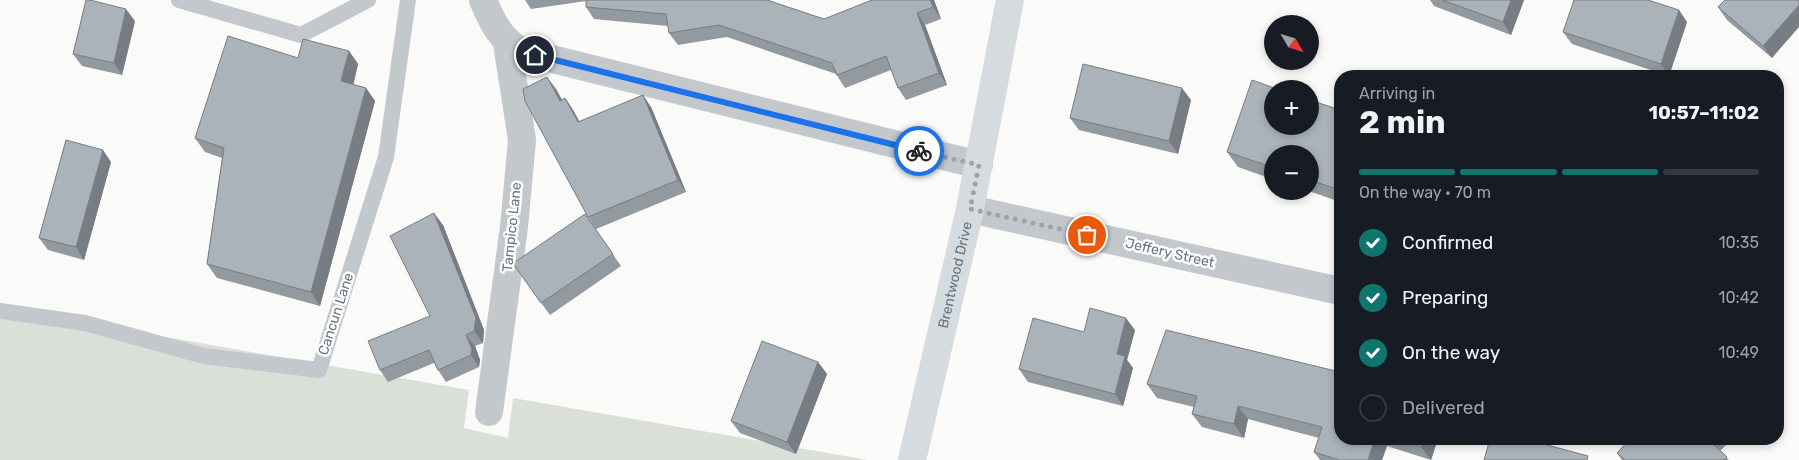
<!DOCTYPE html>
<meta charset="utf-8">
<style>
body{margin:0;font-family:Rubik,sans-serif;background:#20242c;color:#f1f3f6;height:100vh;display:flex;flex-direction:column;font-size:19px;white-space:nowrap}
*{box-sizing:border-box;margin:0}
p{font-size:16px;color:#9ea1a6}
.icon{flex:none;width:28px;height:28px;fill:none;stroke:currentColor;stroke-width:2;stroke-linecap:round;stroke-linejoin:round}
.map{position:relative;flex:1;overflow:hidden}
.panel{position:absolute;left:1334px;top:70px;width:450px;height:375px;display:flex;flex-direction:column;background:#171b24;border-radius:20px;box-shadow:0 2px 8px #0003}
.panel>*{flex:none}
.needle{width:32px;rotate:128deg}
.buttons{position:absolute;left:1264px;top:15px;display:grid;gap:10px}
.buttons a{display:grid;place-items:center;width:55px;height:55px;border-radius:50%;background:#171b24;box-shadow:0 2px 8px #0003;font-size:25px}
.pin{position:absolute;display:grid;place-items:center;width:42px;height:42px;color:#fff;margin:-21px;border:2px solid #fff;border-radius:50%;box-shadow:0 1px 5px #0007}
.courier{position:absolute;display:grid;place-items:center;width:50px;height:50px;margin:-25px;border:4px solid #1a73e8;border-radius:50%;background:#fff;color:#222;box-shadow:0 1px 6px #0007}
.headline em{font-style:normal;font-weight:700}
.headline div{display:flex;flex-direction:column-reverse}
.headline{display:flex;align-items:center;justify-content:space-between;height:85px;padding:0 25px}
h1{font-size:32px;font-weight:700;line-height:38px}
.bar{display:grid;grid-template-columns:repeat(4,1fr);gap:8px 5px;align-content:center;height:60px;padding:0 25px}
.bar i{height:6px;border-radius:4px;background:#363941}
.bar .active{background:#0f766e}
.bar p{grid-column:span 4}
ol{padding:0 25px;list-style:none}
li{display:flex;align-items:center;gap:15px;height:55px}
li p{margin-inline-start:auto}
li .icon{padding:5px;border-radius:50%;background:#0f766e;color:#fff;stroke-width:4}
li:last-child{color:#9ea1a6}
li i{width:28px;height:28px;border:2px solid #363941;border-radius:50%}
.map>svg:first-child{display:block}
</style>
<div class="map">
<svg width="1799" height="460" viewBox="0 0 1799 460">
<rect width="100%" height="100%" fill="#fafaf8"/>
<path fill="#dadfd7" d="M 0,308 L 469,390 L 464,428 L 508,438 L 513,398 L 868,460 L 0,460 Z"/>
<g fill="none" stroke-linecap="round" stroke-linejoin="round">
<g stroke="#c3c8cc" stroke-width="16">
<path d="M 179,0 L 301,35 L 368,0"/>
<path d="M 0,311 L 85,323 L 204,356 L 319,370 L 386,157 L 408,0"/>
</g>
<g stroke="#c3c8cc" stroke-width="28">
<path d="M 483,0 C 492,22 500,38 520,51 L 979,165"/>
<path d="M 970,209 L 1340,291"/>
<path d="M 489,412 L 514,227 L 522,140 L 507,43"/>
</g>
<path stroke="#d6dbdf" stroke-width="28" id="s1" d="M 912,460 L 970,209 L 1010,0"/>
</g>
<g fill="#929a9f">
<path d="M 525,0 L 767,0 L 824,19 L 934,0 L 941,19 L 925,25 L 947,85 L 906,100 L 898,88 L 891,70 L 845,88 L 836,74 L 727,37 L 678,45 L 669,33 L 668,26 L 594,19 L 586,7 L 586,1 L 531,9 Z"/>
<path d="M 1430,0 L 1524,0 L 1511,35 L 1434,6 Z"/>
<path d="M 1799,0 L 1772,58 L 1727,20 L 1718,7 Z"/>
<path d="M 135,21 L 122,75 L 82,66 L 73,54 Z"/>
<path d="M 1687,22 L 1669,76 L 1572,44 L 1563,32 Z"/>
<path d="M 349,51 L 358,64 L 353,85 L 366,88 L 375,101 L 320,306 L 217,278 L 207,264 L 222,158 L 205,152 L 195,138 L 298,58 Z"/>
<path d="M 556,89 L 562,100 L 565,98 L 573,110 L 579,121 L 651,107 L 686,192 L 596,229 L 588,217 Z"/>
<path d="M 1191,100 L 1178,154 L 1079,130 L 1070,118 Z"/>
<path d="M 1340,110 L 1340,202 L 1309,191 L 1310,191 L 1310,154 L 1272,154 L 1272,179 L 1238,167 L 1227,152 Z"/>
<path d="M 111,162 L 84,260 L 48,250 L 39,238 Z"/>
<path d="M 585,214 L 621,266 L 550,315 L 514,265 Z"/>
<path d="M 443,225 L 484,330 L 483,343 L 475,346 L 480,360 L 479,367 L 446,382 L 438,370 L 434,363 L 388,382 L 380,370 L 430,316 Z"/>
<path d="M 1135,330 L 1127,360 L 1133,368 L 1123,406 L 1028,382 L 1019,369 L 1084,332 Z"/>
<path d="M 818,362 L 827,374 L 796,454 L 740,433 L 731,421 Z"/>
<path d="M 1340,372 L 1340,439 L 1438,439 L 1431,460 L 1387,446 L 1382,460 L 1320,460 L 1314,452 L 1319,438 L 1248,419 L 1244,438 L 1202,427 L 1192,414 L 1194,407 L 1157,398 L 1147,384 Z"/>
<path d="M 1630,439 L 1732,439 L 1720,451 L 1729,460 L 1622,460 L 1617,453 Z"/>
</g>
<g fill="#777d82">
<path d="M 930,0 L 934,0 L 941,19 L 933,7 Z"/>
<path d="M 1511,0 L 1524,0 L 1511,35 L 1503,22 Z"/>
<path d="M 1799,5 L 1799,27 L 1772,58 L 1763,46 Z"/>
<path d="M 126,9 L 135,21 L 122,75 L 114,63 Z"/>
<path d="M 1679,10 L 1687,22 L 1669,76 L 1661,64 Z"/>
<path d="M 917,13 L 925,25 L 947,85 L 939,73 Z"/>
<path d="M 349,51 L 358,64 L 351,95 L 341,81 Z"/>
<path d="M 547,77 L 556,89 L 569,113 L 560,101 Z"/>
<path d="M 366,88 L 375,101 L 320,306 L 311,292 Z"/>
<path d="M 1182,88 L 1191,100 L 1178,154 L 1169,141 Z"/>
<path d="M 643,95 L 651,107 L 686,192 L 678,180 Z"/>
<path d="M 565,98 L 573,110 L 586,134 L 578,122 Z"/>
<path d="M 103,150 L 111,162 L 84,260 L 76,247 Z"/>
<path d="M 1340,171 L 1340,197 L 1334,188 Z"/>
<path d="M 434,213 L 443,225 L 484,330 L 483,343 L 474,331 Z"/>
<path d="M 1778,231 L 1780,235 L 1778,239 Z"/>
<path d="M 1126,318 L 1135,330 L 1127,360 L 1133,368 L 1123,406 L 1115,394 L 1117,354 Z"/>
<path d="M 466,335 L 475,346 L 480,360 L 479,367 L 471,355 Z"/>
<path d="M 818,362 L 827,374 L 796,454 L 787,442 Z"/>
<path d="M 1238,406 L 1248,419 L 1244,438 L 1234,424 Z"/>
<path d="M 1375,439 L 1382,439 L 1387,446 L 1382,460 L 1368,460 Z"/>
<path d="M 1424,439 L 1438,439 L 1431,460 L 1421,447 Z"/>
</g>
<g fill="#aab3b9" stroke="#777d82">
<path d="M 86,0 L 90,0 L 126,9 L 114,63 L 73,54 Z"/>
<path d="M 586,0 L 767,0 L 824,19 L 872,0 L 930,0 L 933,7 L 917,13 L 939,73 L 898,88 L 886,56 L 837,75 L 832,63 L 719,25 L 669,33 L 666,14 L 586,7 Z"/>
<path d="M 1442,0 L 1511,0 L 1503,22 Z"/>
<path d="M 1574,0 L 1648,0 L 1679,10 L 1661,64 L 1563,32 Z"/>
<path d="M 1725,0 L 1799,0 L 1799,5 L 1763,46 L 1718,7 Z"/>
<path d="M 228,36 L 298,58 L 303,39 L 349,51 L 341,81 L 366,88 L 311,292 L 207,264 L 224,148 L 195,138 Z"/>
<path d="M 1083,64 L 1182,88 L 1169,141 L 1070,118 Z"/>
<path d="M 547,77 L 560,101 L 565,98 L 578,122 L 643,95 L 678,180 L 588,217 L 525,101 L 523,89 Z"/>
<path d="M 1252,80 L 1277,89 L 1272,89 L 1272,126 L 1310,126 L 1310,100 L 1340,110 L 1340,171 L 1334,188 L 1310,180 L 1310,154 L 1272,154 L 1272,167 L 1227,152 Z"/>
<path d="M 66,140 L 103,150 L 76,247 L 39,238 Z"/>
<path d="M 434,213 L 476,318 L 474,331 L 466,335 L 472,349 L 471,355 L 438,370 L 429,350 L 380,370 L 368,341 L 430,316 L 390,236 Z"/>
<path d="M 585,214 L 613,254 L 541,303 L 514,265 L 515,262 Z"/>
<path d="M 1090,308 L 1126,318 L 1117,354 L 1125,356 L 1115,394 L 1019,369 L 1033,318 L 1084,332 Z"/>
<path d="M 1166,330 L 1340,372 L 1340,439 L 1375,439 L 1368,460 L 1339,460 L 1314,452 L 1322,427 L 1238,406 L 1234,424 L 1192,414 L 1197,396 L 1147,384 Z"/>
<path d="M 762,341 L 818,362 L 787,442 L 731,421 Z"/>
<path d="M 1397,439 L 1424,439 L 1421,447 Z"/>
<path d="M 1490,439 L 1525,439 L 1588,456 L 1587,460 L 1484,460 Z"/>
<path d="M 1630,439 L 1712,439 L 1710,441 L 1727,457 L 1724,460 L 1625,460 L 1617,453 Z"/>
</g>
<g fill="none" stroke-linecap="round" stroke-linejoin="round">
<path stroke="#99a4ac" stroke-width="5" stroke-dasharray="0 9" d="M 919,151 L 979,165 L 970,209 L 1087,235"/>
<path stroke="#1a73e8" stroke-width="6" d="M 535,55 L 919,151"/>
</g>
<g text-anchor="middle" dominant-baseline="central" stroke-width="5" stroke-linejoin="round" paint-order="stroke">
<g font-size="14" fill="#657683" stroke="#fff">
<text transform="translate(512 227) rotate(-84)">Tampico Lane</text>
<text transform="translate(1170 253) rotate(13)">Jeffery Street</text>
<text stroke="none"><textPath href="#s1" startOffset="190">Brentwood Drive</textPath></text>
<text transform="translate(336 314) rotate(-72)">Cancun Lane</text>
</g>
</g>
</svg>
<div class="buttons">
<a><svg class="needle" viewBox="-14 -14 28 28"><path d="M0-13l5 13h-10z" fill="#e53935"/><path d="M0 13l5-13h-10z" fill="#9ea1a6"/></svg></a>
<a>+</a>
<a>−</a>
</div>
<div class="pin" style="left:1087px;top:235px;background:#ea580c"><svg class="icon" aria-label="bag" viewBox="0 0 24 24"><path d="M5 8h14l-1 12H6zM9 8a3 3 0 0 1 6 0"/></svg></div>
<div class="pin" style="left:535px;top:55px;background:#1f2937"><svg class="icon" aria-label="home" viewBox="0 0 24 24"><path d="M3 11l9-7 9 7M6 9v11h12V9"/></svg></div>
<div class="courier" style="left:919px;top:151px"><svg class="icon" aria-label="bike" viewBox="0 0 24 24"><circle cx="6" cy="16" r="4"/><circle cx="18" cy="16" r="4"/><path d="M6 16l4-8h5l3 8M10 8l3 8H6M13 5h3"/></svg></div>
<section class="panel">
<div class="headline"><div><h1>2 min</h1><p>Arriving in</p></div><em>10:57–11:02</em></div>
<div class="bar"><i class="active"></i><i class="active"></i><i class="active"></i><i></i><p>On the way · 70 m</p></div>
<ol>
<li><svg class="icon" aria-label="check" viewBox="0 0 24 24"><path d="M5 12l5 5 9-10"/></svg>Confirmed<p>10:35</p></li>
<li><svg class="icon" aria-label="check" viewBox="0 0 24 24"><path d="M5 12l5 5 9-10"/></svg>Preparing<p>10:42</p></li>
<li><svg class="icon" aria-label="check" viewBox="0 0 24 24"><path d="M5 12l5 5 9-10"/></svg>On the way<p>10:49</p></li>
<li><i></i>Delivered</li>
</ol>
</section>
</div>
